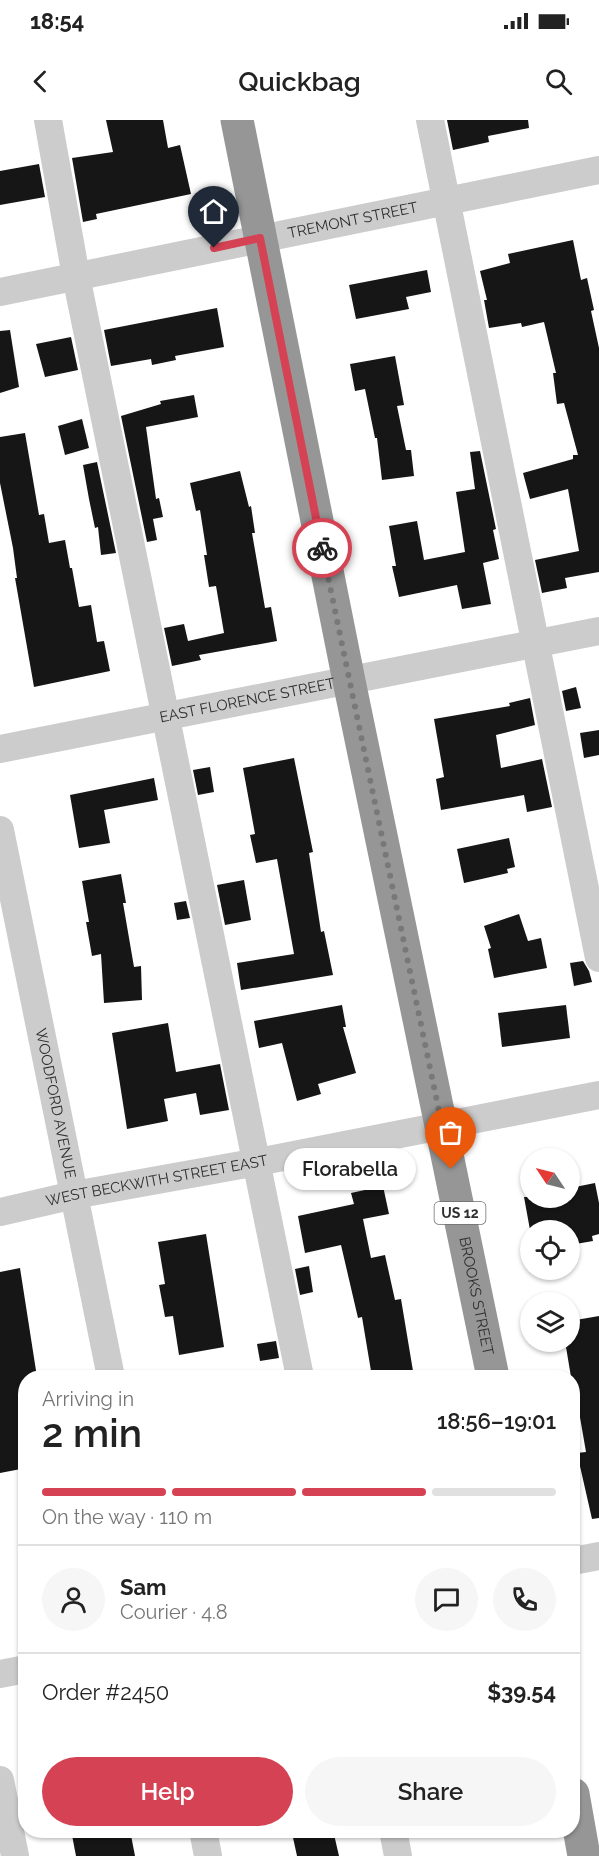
<!DOCTYPE html>
<meta charset="utf-8">
<style>
body{margin:0;font-family:Raleway,sans-serif;background:#f6f6f6;color:#222;height:100vh;display:flex;flex-direction:column;font-size:22px;white-space:nowrap}
*{box-sizing:border-box;margin:0}
p{font-size:20px;color:#767676}
.icon{flex:none;width:33px;height:33px;fill:none;stroke:currentColor;stroke-width:2;stroke-linecap:round;stroke-linejoin:round}
.map{position:relative;flex:1;overflow:hidden}
.drawer{position:absolute;left:18px;top:1250px;width:562px;height:468px;display:flex;flex-direction:column;background:#fff;border-radius:24px;box-shadow:0 2px 4px #0004}
.drawer>*{flex:none}
.needle{width:39px;rotate:305deg}
.buttons{position:absolute;left:520px;top:1028px;display:grid;gap:12px}
.buttons a{display:grid;place-items:center;width:60px;height:60px;border-radius:50%;background:#fff;box-shadow:0 2px 4px #0004;font-size:30px}
.pin{position:absolute;display:grid;place-items:center;width:51px;height:51px;color:#fff;margin:-62px -26px;border-radius:50% 50% 50% 0;rotate:-45deg;box-shadow:0 0 6px #0007}
.pin .icon{rotate:45deg}
.courier{position:absolute;display:grid;place-items:center;width:60px;height:60px;margin:-30px;border:4px solid #d54253;border-radius:50%;background:#fff;color:#222;box-shadow:0 2px 8px #0007}
.bubble{position:absolute;height:42px;border-radius:21px;background:#fff;box-shadow:0 2px 4px #0004;font-size:20px;font-weight:600;line-height:42px;text-align:center}
.headline em{font-style:normal;font-weight:600}
.headline div{display:flex;flex-direction:column-reverse}
.headline{display:flex;align-items:center;justify-content:space-between;height:102px;padding:0 24px}
h1{font-size:39px;font-weight:600;line-height:45px}
.bar{display:grid;grid-template-columns:repeat(4,1fr);gap:9px 6px;align-content:center;height:72px;padding:0 24px}
.bar i{height:8px;border-radius:4px;background:#e0e0e0}
.bar .active{background:#d54253}
.bar p{grid-column:span 4}
.line{display:flex;align-items:center;gap:15px;padding:0 24px;border-top:2px solid #e0e0e0}
.line div{flex:1}
.round{display:grid;place-items:center;flex:none;width:63px;height:63px;border-radius:32px;background:#f6f6f6}
.action{display:flex;gap:12px;margin-top:auto;padding:12px 24px}
.action a{flex:1;height:69px;border-radius:36px;background:#d54253;color:#fff;font-size:24px;font-weight:600;line-height:69px;text-align:center}
.action a+a{background:#f6f6f6;color:#222}
.status{display:flex;justify-content:space-between;align-items:center;height:42px;padding:0 30px;background:#fff;direction:ltr}
.status svg{height:16px;fill:currentColor}
header{display:flex;justify-content:space-between;align-items:center;height:78px;padding:0 24px;background:#fff;font-size:27px;font-weight:600}
.map>svg:first-child{display:block}
</style>
<div class="status"><b>18:54</b><svg viewBox="0 0 49 12"><path d="M0 12V9h3v3zM5 12V6h3v6zM10 12V3h3v9zM15 12V0h3v12zM26 1h20v11H26zM47 4h2v5h-2z"/></svg></div>
<header><svg class="icon" aria-label="back" viewBox="0 0 24 24"><path d="M15 5l-7 7 7 7"/></svg>Quickbag<svg class="icon" aria-label="search" viewBox="0 0 24 24"><circle cx="10" cy="10" r="6"/><path d="M15 15l6 6"/></svg></header>
<div class="map">
<svg width="599" height="1736" viewBox="0 0 599 1736">
<rect width="100%" height="100%" fill="#fff"/>
<g fill="#161616">
<path d="M 106,0 L 163,0 L 168,28 L 180,25 L 191,74 L 96,94 L 97,99 L 83,102 L 72,38 L 113,32 Z"/>
<path d="M 447,0 L 528,0 L 529,8 L 488,16 L 489,22 L 453,30 Z"/>
<path d="M 39,44 L 45,77 L 0,85 L 0,51 Z"/>
<path d="M 573,120 L 581,160 L 587,158 L 594,190 L 591,191 L 599,228 L 599,452 L 565,458 L 567,468 L 542,473 L 535,440 L 579,431 L 568,369 L 530,379 L 523,353 L 573,339 L 573,335 L 578,335 L 564,283 L 557,284 L 553,253 L 556,253 L 544,202 L 522,207 L 521,203 L 489,208 L 484,180 L 487,180 L 480,151 L 510,143 L 508,134 Z"/>
<path d="M 427,150 L 431,172 L 406,177 L 409,189 L 356,199 L 349,165 Z"/>
<path d="M 217,188 L 224,227 L 175,236 L 176,240 L 152,245 L 151,239 L 111,246 L 104,210 Z"/>
<path d="M 10,210 L 19,267 L 0,273 L 0,211 Z"/>
<path d="M 71,217 L 78,250 L 45,257 L 36,224 Z"/>
<path d="M 395,236 L 404,285 L 397,286 L 406,330 L 411,330 L 414,356 L 382,360 L 377,318 L 375,318 L 365,269 L 355,271 L 350,244 Z"/>
<path d="M 194,275 L 198,297 L 146,307 L 156,379 L 159,378 L 163,397 L 153,399 L 157,420 L 147,422 L 121,296 L 161,284 L 160,281 Z"/>
<path d="M 82,299 L 89,328 L 65,335 L 58,306 Z"/>
<path d="M 25,313 L 39,395 L 44,394 L 49,423 L 65,420 L 70,448 L 72,448 L 79,487 L 91,485 L 97,522 L 104,521 L 110,551 L 34,567 L 15,458 L 17,458 L 13,428 L 0,363 L 0,317 Z"/>
<path d="M 480,331 L 496,409 L 493,410 L 499,439 L 483,443 L 491,484 L 462,489 L 457,465 L 399,477 L 392,446 L 396,446 L 389,406 L 417,401 L 424,440 L 465,432 L 456,372 L 475,369 L 470,332 Z"/>
<path d="M 97,342 L 116,433 L 101,435 L 98,407 L 95,408 L 89,379 L 83,345 Z"/>
<path d="M 240,351 L 249,387 L 251,386 L 255,413 L 252,413 L 265,488 L 271,487 L 277,521 L 199,535 L 201,540 L 172,546 L 164,508 L 184,504 L 188,521 L 224,513 L 216,466 L 209,467 L 204,435 L 207,435 L 200,390 L 196,391 L 190,363 Z"/>
<path d="M 576,567 L 581,588 L 566,591 L 562,571 Z"/>
<path d="M 530,578 L 535,605 L 496,615 L 501,648 L 542,639 L 552,687 L 527,692 L 524,675 L 441,690 L 436,659 L 444,657 L 434,599 L 510,586 L 509,583 Z"/>
<path d="M 599,610 L 599,635 L 584,638 L 580,613 Z"/>
<path d="M 294,638 L 313,732 L 309,733 L 321,812 L 324,811 L 333,855 L 241,870 L 237,843 L 294,834 L 277,739 L 256,743 L 250,715 L 255,714 L 243,648 Z"/>
<path d="M 210,647 L 214,672 L 198,675 L 193,650 Z"/>
<path d="M 154,658 L 158,680 L 104,690 L 110,723 L 79,728 L 70,675 Z"/>
<path d="M 509,718 L 515,747 L 507,749 L 508,753 L 464,763 L 457,729 Z"/>
<path d="M 121,754 L 126,783 L 123,783 L 134,847 L 141,846 L 142,880 L 104,883 L 101,834 L 92,836 L 86,802 L 89,802 L 82,761 Z"/>
<path d="M 244,760 L 251,800 L 225,805 L 217,765 Z"/>
<path d="M 186,781 L 190,798 L 177,800 L 174,783 Z"/>
<path d="M 519,794 L 528,821 L 541,818 L 547,848 L 494,858 L 488,829 L 491,828 L 484,806 Z"/>
<path d="M 583,841 L 589,851 L 592,862 L 574,866 L 570,843 Z"/>
<path d="M 342,885 L 346,907 L 343,907 L 356,953 L 318,964 L 321,974 L 297,981 L 282,923 L 259,928 L 254,901 Z"/>
<path d="M 566,885 L 570,918 L 502,927 L 498,893 Z"/>
<path d="M 168,903 L 176,952 L 220,944 L 229,990 L 200,995 L 196,973 L 164,979 L 168,1001 L 127,1009 L 112,913 Z"/>
<path d="M 595,1063 L 599,1083 L 599,1114 L 592,1116 L 593,1121 L 570,1125 L 570,1110 L 530,1110 L 524,1077 L 570,1077 L 570,1068 Z"/>
<path d="M 383,1066 L 389,1094 L 363,1099 L 371,1138 L 385,1135 L 395,1180 L 401,1179 L 414,1257 L 372,1257 L 362,1197 L 358,1198 L 341,1125 L 305,1133 L 298,1096 L 354,1084 L 351,1073 Z"/>
<path d="M 206,1114 L 224,1227 L 179,1235 L 173,1196 L 165,1197 L 159,1165 L 165,1164 L 158,1122 Z"/>
<path d="M 309,1146 L 313,1172 L 300,1175 L 295,1149 Z"/>
<path d="M 20,1148 L 37,1257 L 26,1257 L 26,1348 L 0,1353 L 0,1152 Z"/>
<path d="M 599,1196 L 599,1398 L 592,1399 L 577,1333 L 586,1332 L 573,1257 L 571,1257 L 565,1221 L 570,1221 L 570,1201 Z"/>
<path d="M 276,1221 L 279,1238 L 260,1241 L 257,1224 Z"/>
<path d="M 71,1710 L 130,1710 L 135,1736 L 76,1736 Z"/>
<path d="M 304,1710 L 333,1710 L 339,1736 L 297,1736 L 292,1713 Z"/>
</g>
<g fill="none" stroke-linecap="round" stroke-linejoin="round">
<g stroke="#ccc" stroke-width="28">
<path d="M 48,0 L 76,156 L 300,1257"/>
<path d="M 430,0 L 599,838"/>
<path id="s1" d="M 0,172 L 599,50"/>
<path id="s2" d="M 0,629 L 599,511"/>
<path id="s3" d="M 0,710 L 111,1257"/>
<path id="s4" d="M 0,1092 L 74,1075 L 258,1042 L 599,975"/>
<path d="M 573,1441 L 599,1436"/>
<path d="M 0,1554 L 26,1549"/>
<path d="M 0,1660 L 15,1736"/>
<path d="M 203,1710 L 208,1736"/>
<path d="M 393,1710 L 398,1736"/>
</g>
<g stroke="#969696" stroke-width="33">
<path id="s5" d="M 237,0 L 349,561 L 493,1257"/>
<path d="M 573,1674 L 584,1736"/>
</g>
</g>
<g fill="none" stroke-linecap="round" stroke-linejoin="round">
<path stroke="#787878" stroke-width="6" stroke-dasharray="0 10.8" d="M 322,428 L 451,1049"/>
<path stroke="#d54253" stroke-width="8" d="M 214,128 L 260,118 L 322,428"/>
</g>
<g text-anchor="middle" dominant-baseline="central" stroke-width="6" stroke-linejoin="round" paint-order="stroke">
<rect fill="#fff" stroke="#6d6d6d" stroke-width="1.5" x="434.5" y="1082" width="51" height="22" rx="4.5"/>
<g font-size="14" font-weight="bold" fill="#2f2f2f">
<text x="460" y="1093">US 12</text>
</g>
<g font-size="15" fill="#2f2f2f" stroke="#fff">
<text stroke="none"><textPath href="#s1" startOffset="360">TREMONT STREET</textPath></text>
<text stroke="none"><textPath href="#s2" startOffset="252">EAST FLORENCE STREET</textPath></text>
<text stroke="none"><textPath href="#s3" startOffset="279">WOODFORD AVENUE</textPath></text>
<text stroke="none"><textPath href="#s4" startOffset="160">WEST BECKWITH STREET EAST</textPath></text>
<text stroke="none"><textPath href="#s5" startOffset="1200">BROOKS STREET</textPath></text>
</g>
</g>
</svg>
<div class="buttons">
<a><svg class="needle" viewBox="-14 -14 28 28"><path d="M0-13l5 13h-10z" fill="#e53935"/><path d="M0 13l5-13h-10z" fill="#767676"/></svg></a>
<a><svg class="icon" aria-label="locate" viewBox="0 0 24 24"><circle cx="12" cy="12" r="6"/><path d="M12 2v4M12 18v4M2 12h4M18 12h4"/></svg></a>
<a><svg class="icon" aria-label="layers" viewBox="0 0 24 24"><path d="M12 4l9 5-9 5-9-5zM3 14l9 5 9-5"/></svg></a>
</div>
<div class="pin" style="left:451px;top:1049px;background:#ea580c"><svg class="icon" aria-label="bag" viewBox="0 0 24 24"><path d="M5 8h14l-1 12H6zM9 8a3 3 0 0 1 6 0"/></svg></div>
<div class="pin" style="left:214px;top:128px;background:#1f2937"><svg class="icon" aria-label="home" viewBox="0 0 24 24"><path d="M3 11l9-7 9 7M6 9v11h12V9"/></svg></div>
<div class="courier" style="left:322px;top:428px"><svg class="icon" aria-label="bike" viewBox="0 0 24 24"><circle cx="6" cy="16" r="4"/><circle cx="18" cy="16" r="4"/><path d="M6 16l4-8h5l3 8M10 8l3 8H6M13 5h3"/></svg></div>
<div class="bubble" style="left:284px;top:1028px;width:132px">Florabella</div>
<section class="drawer">
<div class="headline"><div><h1>2 min</h1><p>Arriving in</p></div><em>18:56–19:01</em></div>
<div class="bar"><i class="active"></i><i class="active"></i><i class="active"></i><i></i><p>On the way · 110 m</p></div>
<div class="line" style="height:108px"><a class="round"><svg class="icon" aria-label="person" viewBox="0 0 24 24"><circle cx="12" cy="8" r="4"/><path d="M4 21q1-7 8-7t8 7"/></svg></a><div><b>Sam</b><p>Courier · 4.8</p></div><a class="round"><svg class="icon" aria-label="chat" viewBox="0 0 24 24"><path d="M4 5h16v11H9l-5 4z"/></svg></a><a class="round"><svg class="icon" aria-label="phone" viewBox="0 0 24 24"><path d="M5 4h4l2 5-3 2q2 4 5 5l2-3 5 2v4C11 20 4 13 5 4z"/></svg></a></div>
<div class="line" style="height:78px"><div>Order #2450</div><b>$39.54</b></div>
<div class="action"><a>Help</a><a>Share</a></div>
</section>
</div>
